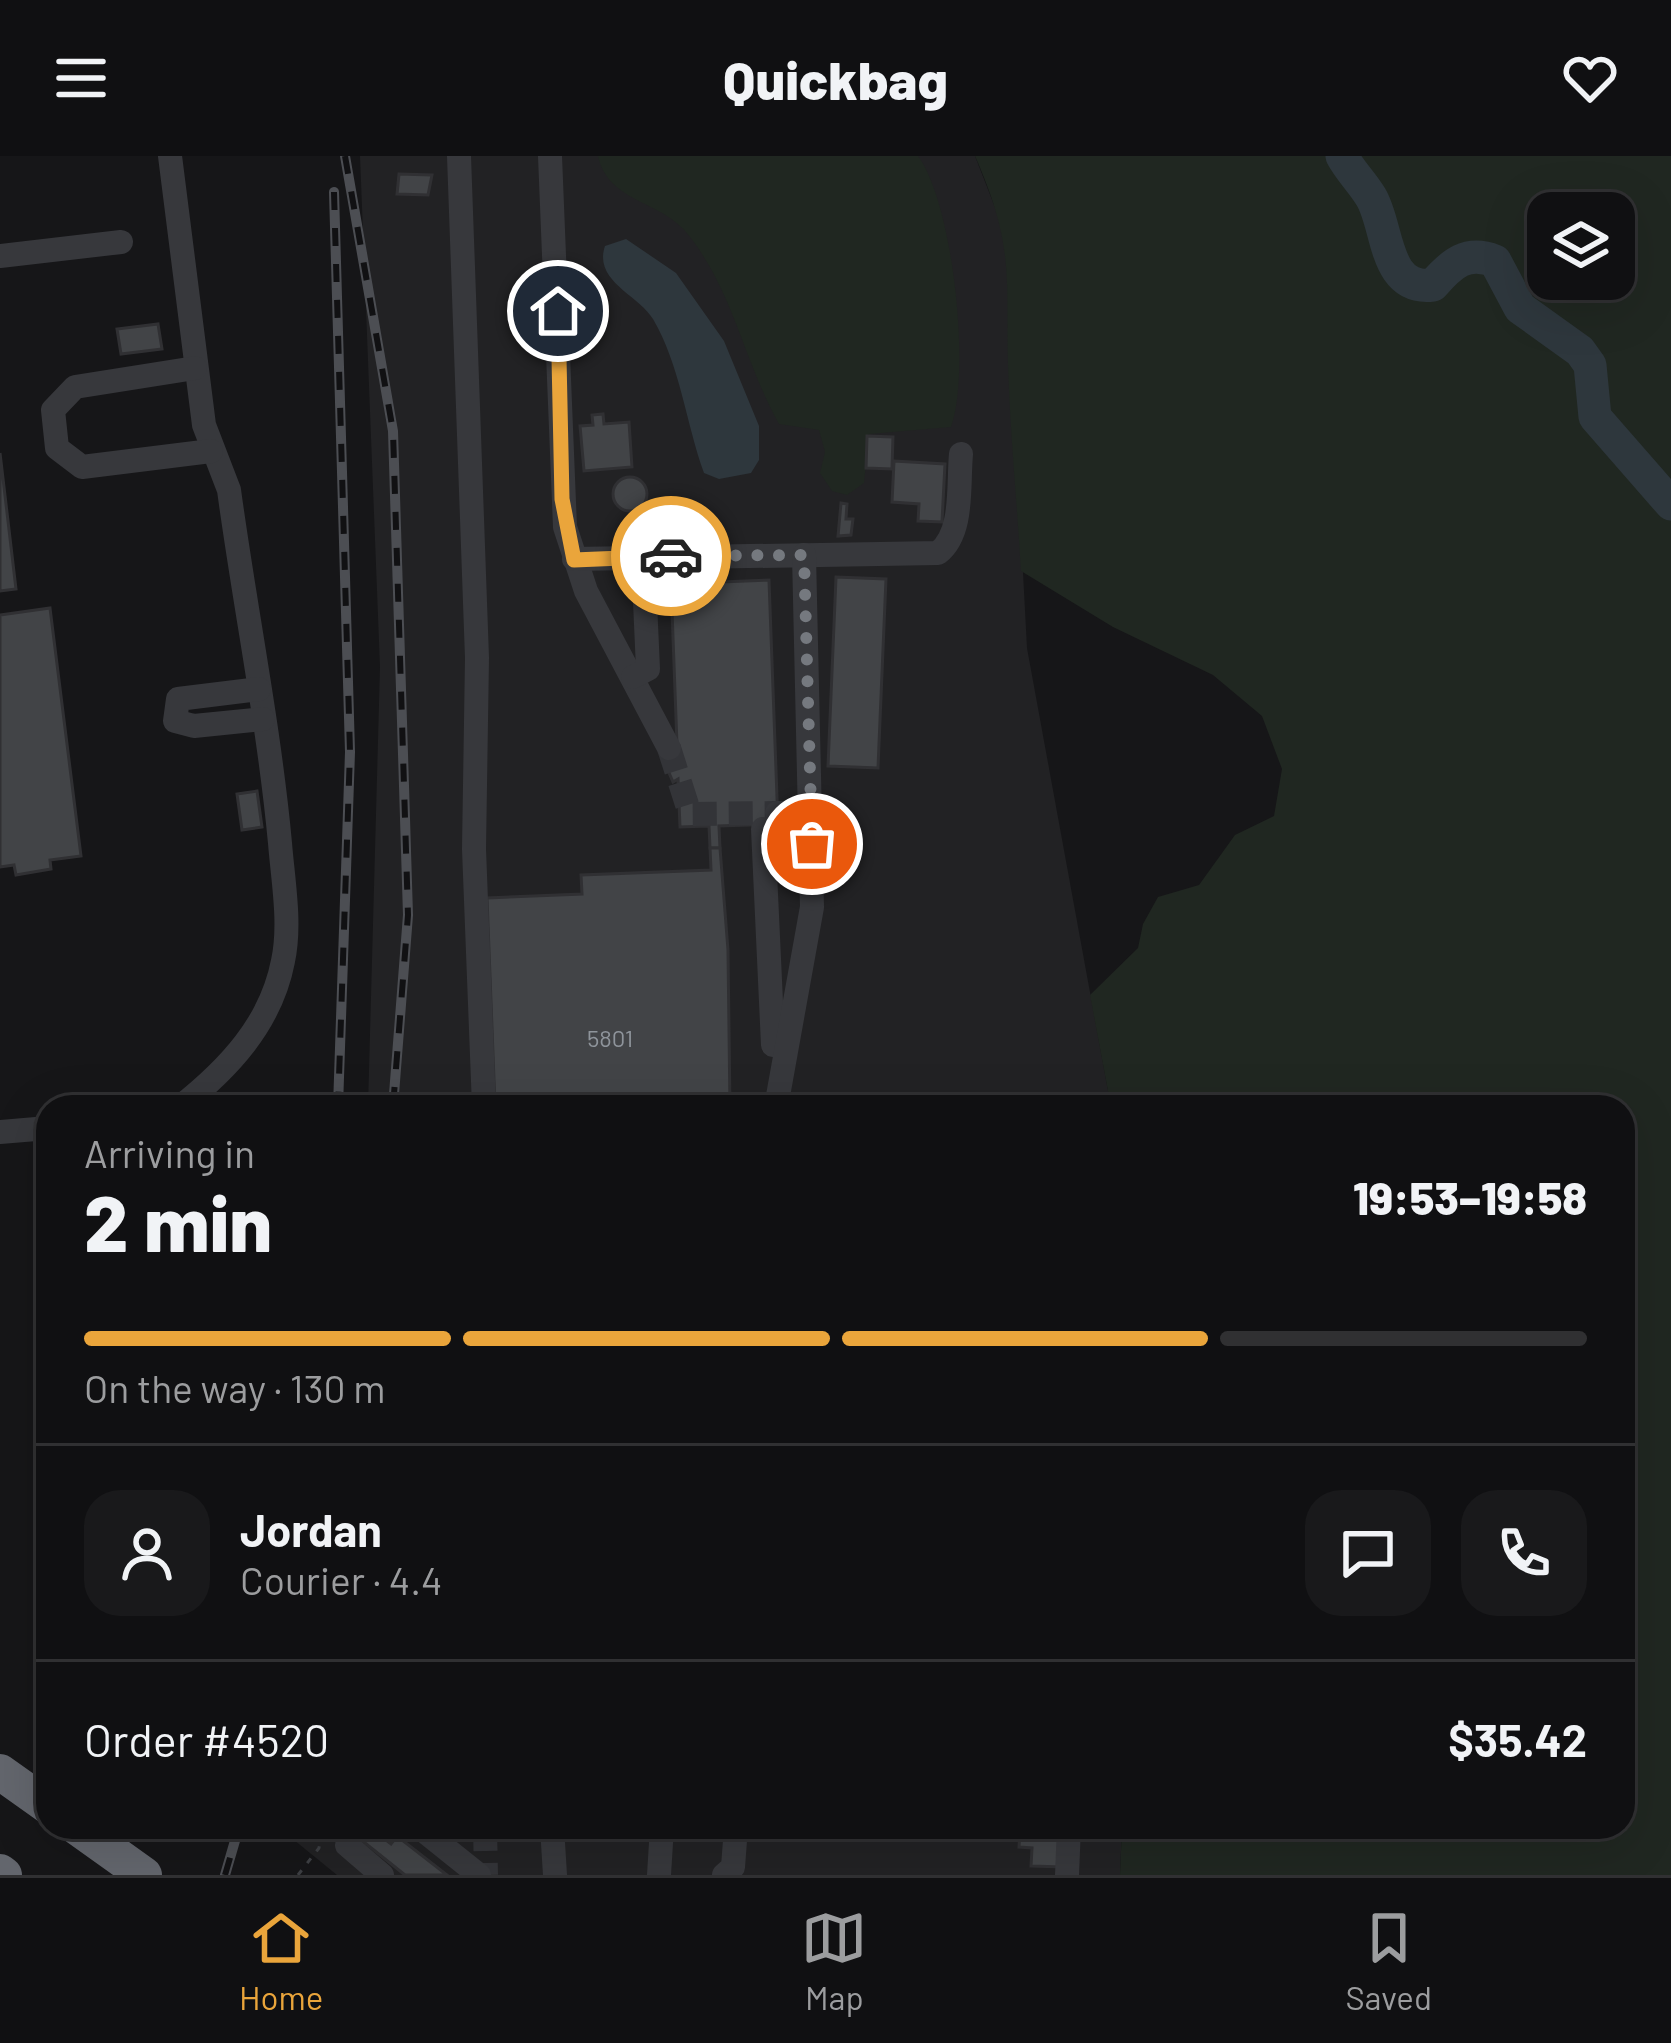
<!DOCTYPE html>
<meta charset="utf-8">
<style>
body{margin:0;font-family:Barlow,sans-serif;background:#19191b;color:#f1f3f6;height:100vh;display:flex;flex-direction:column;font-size:45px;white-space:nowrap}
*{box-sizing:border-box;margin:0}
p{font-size:39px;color:#9c9d9f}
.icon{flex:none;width:66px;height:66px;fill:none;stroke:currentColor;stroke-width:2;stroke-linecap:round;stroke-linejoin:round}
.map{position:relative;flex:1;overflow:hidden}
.panel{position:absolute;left:36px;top:939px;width:1599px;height:744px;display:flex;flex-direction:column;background:#101012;border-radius:36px;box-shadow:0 12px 48px #0002,0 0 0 3px #303032}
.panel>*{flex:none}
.fabs{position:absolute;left:1527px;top:36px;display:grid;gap:24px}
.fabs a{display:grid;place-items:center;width:108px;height:108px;border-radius:24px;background:#101012;box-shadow:0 12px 48px #0002,0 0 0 3px #303032;font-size:60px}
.pin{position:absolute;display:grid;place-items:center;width:102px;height:102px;color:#fff;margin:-51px;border:6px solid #fff;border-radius:50%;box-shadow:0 3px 12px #0007}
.courier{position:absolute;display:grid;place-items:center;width:120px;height:120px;margin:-60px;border:9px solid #eaa53b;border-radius:50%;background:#fff;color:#222;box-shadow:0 3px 15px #0007}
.headline em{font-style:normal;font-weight:800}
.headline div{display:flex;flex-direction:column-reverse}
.headline{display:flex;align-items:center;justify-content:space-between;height:204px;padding:0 48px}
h1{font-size:78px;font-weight:800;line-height:90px}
.bar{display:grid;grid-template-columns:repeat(4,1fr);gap:18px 12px;align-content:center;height:144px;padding:0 48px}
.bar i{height:15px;border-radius:9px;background:#303032}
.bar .active{background:#eaa53b}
.bar p{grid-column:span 4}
.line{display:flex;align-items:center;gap:30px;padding:0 48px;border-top:3px solid #303032}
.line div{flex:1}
.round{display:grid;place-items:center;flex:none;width:126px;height:126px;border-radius:36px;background:#19191b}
header{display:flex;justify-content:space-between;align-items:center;height:156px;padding:0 48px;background:#101012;font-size:54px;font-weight:800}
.tabs{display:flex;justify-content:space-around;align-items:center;height:168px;border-top:3px solid #303032;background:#101012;font-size:33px;color:#9c9d9f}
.tabs a{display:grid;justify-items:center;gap:6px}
.tabs .active{color:#eaa53b}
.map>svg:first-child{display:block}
</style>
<header><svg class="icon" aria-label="menu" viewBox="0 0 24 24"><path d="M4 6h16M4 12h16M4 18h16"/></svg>Quickbag<svg class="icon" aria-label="heart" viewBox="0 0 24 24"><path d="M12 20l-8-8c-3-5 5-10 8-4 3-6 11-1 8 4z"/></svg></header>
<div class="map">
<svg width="1671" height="1719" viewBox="0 0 1671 1719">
<rect width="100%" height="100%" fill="#161618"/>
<g fill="#222224">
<path d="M 360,0 L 975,0 L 1005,77 L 1027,492 L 1111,951 L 368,951 L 380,511 Z"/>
<path d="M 278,1671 L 1122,1671 L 1120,1719 L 337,1719 Z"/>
</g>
<g fill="#202721" fill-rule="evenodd">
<path d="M 598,0 L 918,0 C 953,47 971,215 951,271 L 869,278 L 864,327 L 847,339 L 832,335 L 820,317 L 825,296 L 819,274 L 779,268 C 744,206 733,133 686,76 C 659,44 608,46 598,0 Z"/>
<path d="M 975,0 L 1671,0 L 1671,1719 L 1120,1719 L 1122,1671 L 1623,1671 L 1623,951 L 1111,951 L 1090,839 L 1138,792 L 1143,768 L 1158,741 L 1199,729 L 1235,679 L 1274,660 L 1282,613 L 1262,560 L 1213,519 L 1113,471 L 1021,415 C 1017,346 1010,278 1008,209 C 1006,117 1014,89 975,0 ZM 1548,57 L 1614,57 L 1614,123 L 1548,123 Z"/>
</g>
<path fill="#2e373d" d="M 626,83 L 676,117 L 724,185 L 759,270 L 759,304 L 751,317 L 719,323 L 704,317 C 686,267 680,209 653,163 C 639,139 593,125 605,90 Z"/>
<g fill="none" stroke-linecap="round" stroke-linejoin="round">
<path stroke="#2e373d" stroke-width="33" d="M 1342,0 C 1350,15 1362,26 1371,41 C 1389,71 1383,135 1433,129 C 1452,107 1467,94 1495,105 L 1520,152 L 1580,195 L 1590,209 L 1595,261 L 1671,348"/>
</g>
<g fill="#424447" stroke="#303033" stroke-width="3">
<path d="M 399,18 L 432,19 L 428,39 L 397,38 Z"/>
<path d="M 158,168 L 162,193 L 121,198 L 117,173 Z"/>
<path d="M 603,258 L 604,268 L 629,266 L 632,311 L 584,315 L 580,270 L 593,269 L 592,259 Z"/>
<path d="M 867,280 L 893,281 L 892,313 L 866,312 Z"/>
<path d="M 0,297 L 16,433 L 0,435 Z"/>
<path d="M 894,305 L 945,308 L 942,366 L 918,365 L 919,348 L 892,346 Z"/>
<circle cx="630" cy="338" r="17"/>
<path d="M 841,347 L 847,348 L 846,363 L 853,363 L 851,379 L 838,380 Z"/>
<path d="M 836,421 L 886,423 L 878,612 L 828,610 Z"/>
<path d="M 769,424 L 778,668 L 719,670 L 720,692 L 710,692 L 709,670 L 680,671 L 678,623 L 673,626 L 660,596 L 677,589 L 671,428 Z"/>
<path d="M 50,452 L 81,700 L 50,704 L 51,713 L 16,719 L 14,709 L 0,711 L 0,459 Z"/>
<path d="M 257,635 L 262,671 L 242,674 L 237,638 Z"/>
<path d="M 710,692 L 720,692 L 728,794 L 730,951 L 495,951 L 487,742 L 582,738 L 581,719 L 711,714 Z"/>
<path d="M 345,1671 L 369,1671 L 391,1688 L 397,1680 L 447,1719 L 405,1719 Z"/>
<path d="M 1020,1671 L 1064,1671 L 1063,1711 L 1031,1710 L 1032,1692 L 1019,1691 Z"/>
</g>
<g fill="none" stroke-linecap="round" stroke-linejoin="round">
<g stroke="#333438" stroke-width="24" stroke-dasharray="24 12" stroke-linecap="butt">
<path d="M 669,592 L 690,658 L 777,657"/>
<path d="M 485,1671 L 486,1719"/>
</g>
<path stroke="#3d3f43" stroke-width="3" stroke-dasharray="6 9" stroke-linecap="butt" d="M 298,1719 L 319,1692 L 322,1671"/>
<g stroke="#37383c" stroke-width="24">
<path d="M 170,0 L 204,269 L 229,334 C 245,452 269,569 280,687 C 283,725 291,768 283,805 C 271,868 228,913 180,951"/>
<path d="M 459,0 L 477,502 L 474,693 L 484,951"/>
<path d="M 550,0 L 565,371 L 586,435 L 669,592"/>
<path d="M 0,100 L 121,86"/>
<path d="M 195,212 L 75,231 L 53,254 L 57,292 L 82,311 L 211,295"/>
<path d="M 574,403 L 938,397 C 964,377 958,329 961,298"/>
<path d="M 633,521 L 648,513 L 643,401"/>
<path d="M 259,533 L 178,543 L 175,565 L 194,570 L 263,563"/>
<path d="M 777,657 L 810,658"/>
<path d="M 763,673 L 773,889 L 786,891"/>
<path d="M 776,951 L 812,751 L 804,399"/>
<path d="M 0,976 L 48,972"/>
<path d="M 419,1671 L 479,1719"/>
<path d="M 552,1671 L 555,1719"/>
<path d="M 347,1689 L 382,1719"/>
<path d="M 659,1719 L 662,1671"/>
<path d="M 724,1719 L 733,1711 L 736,1671"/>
<path d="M 1067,1719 L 1069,1671"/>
</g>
<g stroke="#63666d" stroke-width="36">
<path d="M 0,1616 L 48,1650"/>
<path d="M 77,1671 L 144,1719"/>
<path d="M 0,1716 L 4,1719"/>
</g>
<defs>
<g id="rail">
<path d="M 345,0 L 393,275 L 408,759 L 393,951"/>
<path d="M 334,36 L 350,596 L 338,951"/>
<path d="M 225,1719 L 239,1671"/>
</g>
</defs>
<use href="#rail" stroke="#4c4e53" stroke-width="10"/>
<use href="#rail" stroke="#111113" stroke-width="6" stroke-dasharray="18" stroke-linecap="butt"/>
</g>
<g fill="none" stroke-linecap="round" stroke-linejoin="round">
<path stroke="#75797f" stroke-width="12" stroke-dasharray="0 21.6" d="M 671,400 L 804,399 L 812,688"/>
<path stroke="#eaa53b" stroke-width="15" d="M 558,155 L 562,343 L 574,404 L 671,400"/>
</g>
<g text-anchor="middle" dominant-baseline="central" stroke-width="9" stroke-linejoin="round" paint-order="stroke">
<g font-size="24" fill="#8e949b">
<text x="610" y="881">5801</text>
</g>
</g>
</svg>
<div class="fabs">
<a><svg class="icon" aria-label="layers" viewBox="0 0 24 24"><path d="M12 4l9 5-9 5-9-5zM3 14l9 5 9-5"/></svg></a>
</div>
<div class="pin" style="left:812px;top:688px;background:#ea580c"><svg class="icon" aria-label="bag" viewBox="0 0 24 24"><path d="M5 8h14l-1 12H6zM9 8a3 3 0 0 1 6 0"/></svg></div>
<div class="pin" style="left:558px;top:155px;background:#1f2937"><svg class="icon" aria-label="home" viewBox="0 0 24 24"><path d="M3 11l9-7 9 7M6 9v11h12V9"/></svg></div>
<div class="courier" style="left:671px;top:400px"><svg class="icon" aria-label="car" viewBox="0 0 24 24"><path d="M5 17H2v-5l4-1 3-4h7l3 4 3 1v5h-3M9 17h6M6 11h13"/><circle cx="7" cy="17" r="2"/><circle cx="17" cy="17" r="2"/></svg></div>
<section class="panel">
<div class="headline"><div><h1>2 min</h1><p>Arriving in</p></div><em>19:53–19:58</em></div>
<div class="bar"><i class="active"></i><i class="active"></i><i class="active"></i><i></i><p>On the way · 130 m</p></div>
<div class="line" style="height:216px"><a class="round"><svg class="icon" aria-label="person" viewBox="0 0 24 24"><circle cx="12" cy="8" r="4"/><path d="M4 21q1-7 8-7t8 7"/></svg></a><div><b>Jordan</b><p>Courier · 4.4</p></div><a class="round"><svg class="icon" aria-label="chat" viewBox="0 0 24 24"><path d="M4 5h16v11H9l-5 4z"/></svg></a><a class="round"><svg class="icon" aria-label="phone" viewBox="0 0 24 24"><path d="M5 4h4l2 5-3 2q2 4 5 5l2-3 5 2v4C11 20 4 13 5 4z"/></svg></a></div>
<div class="line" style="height:156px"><div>Order #4520</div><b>$35.42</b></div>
</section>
</div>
<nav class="tabs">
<a class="active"><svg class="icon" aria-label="home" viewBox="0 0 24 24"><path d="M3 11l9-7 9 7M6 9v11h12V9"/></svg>Home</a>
<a><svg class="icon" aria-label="map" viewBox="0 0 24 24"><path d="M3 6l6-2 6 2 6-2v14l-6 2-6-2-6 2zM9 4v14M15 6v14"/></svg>Map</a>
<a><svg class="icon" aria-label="saved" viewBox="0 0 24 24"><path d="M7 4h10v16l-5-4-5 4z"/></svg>Saved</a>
</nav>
